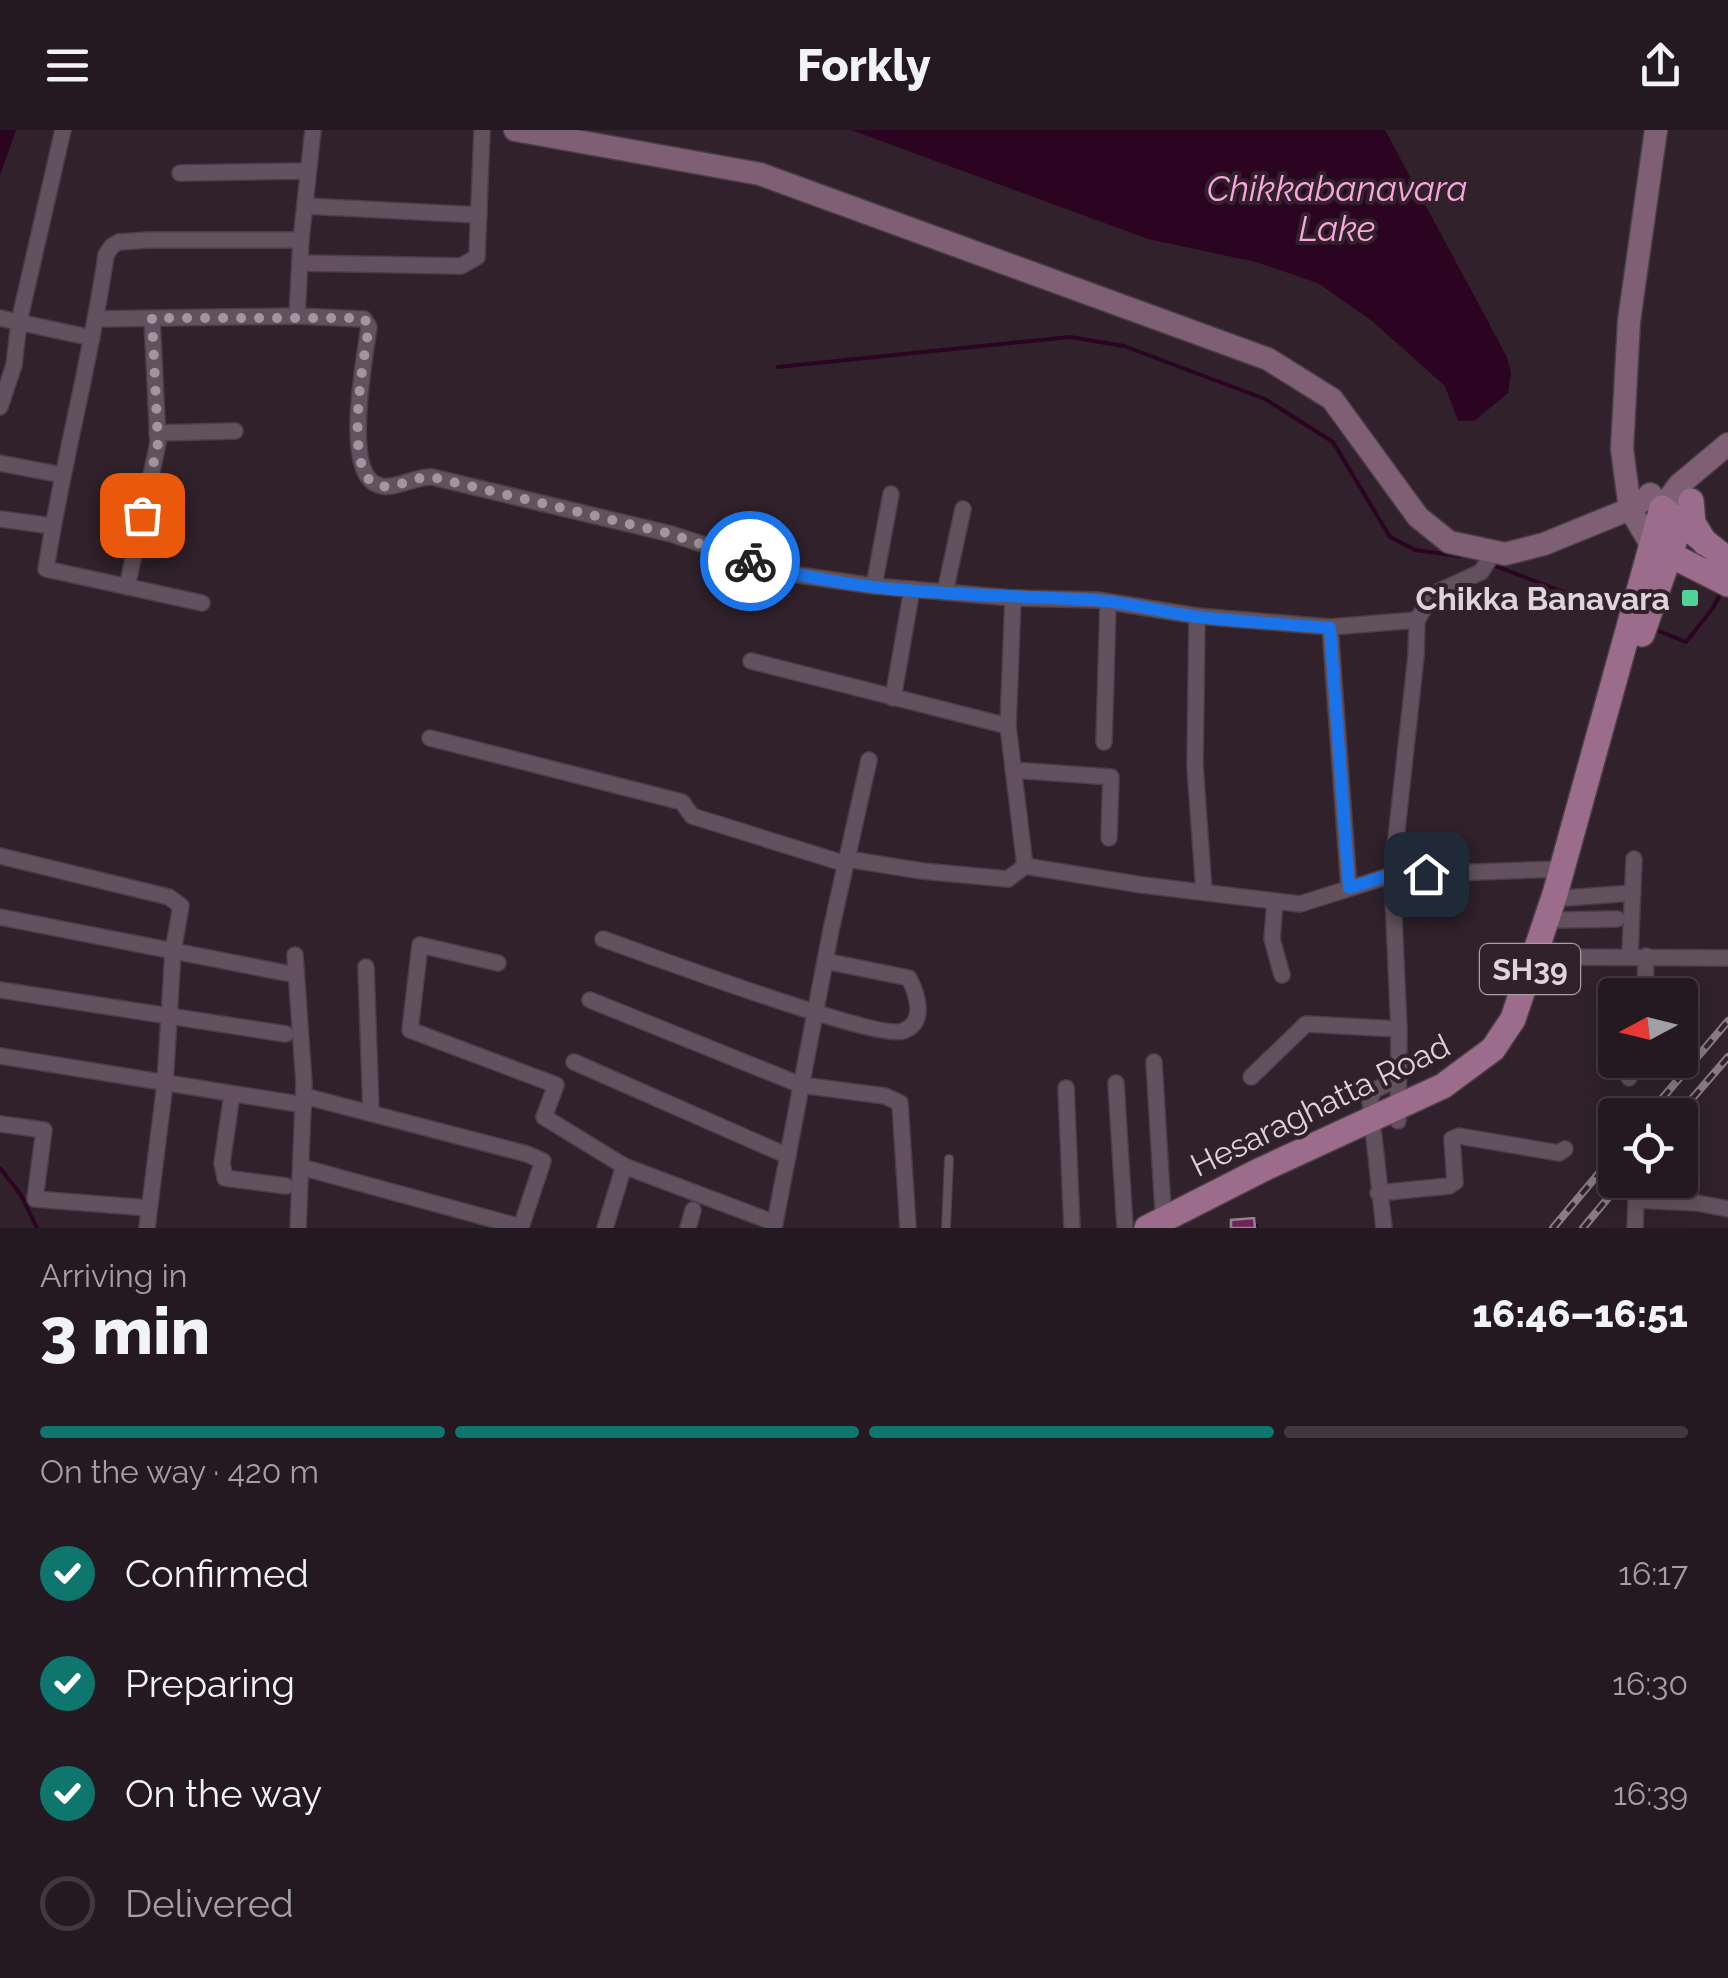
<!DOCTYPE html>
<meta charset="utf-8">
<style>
body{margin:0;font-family:Raleway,sans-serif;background:#30262d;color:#f1f3f6;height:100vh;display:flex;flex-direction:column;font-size:38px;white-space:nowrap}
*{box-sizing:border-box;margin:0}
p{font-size:32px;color:#a3a0a5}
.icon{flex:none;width:55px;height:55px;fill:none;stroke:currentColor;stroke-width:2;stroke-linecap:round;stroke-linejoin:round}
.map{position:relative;height:1098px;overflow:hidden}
.details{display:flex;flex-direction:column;background:#241920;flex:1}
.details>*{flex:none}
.needle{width:65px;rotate:263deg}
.fabs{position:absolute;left:1598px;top:848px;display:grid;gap:20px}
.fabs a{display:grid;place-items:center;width:100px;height:100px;border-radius:10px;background:#241920;box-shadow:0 5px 25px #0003,0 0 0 2px #41383e;font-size:50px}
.pin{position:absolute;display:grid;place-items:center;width:85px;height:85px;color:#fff;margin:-42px;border-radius:20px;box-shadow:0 5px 15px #0006}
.courier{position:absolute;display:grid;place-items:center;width:100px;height:100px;margin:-50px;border:8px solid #1a73e8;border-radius:50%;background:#fff;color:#222;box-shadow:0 2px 12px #0007}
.summary em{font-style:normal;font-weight:800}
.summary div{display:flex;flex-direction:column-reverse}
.summary{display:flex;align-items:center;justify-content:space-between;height:170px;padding:0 40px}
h1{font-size:65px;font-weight:800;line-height:75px}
.bar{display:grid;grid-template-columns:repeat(4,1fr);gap:15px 10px;align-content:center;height:120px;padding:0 40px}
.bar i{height:12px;border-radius:8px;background:#41383e}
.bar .on{background:#0f766e}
.bar p{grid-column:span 4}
ol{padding:0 40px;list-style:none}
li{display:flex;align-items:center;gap:30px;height:110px}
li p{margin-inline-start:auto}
li .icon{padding:10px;border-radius:50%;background:#0f766e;color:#fff;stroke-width:4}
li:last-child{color:#a3a0a5}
li i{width:55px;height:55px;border:5px solid #41383e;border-radius:50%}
header{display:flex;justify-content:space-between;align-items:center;height:130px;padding:0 40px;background:#241920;font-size:45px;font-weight:800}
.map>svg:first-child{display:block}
</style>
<header><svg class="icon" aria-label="menu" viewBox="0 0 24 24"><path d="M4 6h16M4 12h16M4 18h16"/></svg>Forkly<svg class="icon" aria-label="share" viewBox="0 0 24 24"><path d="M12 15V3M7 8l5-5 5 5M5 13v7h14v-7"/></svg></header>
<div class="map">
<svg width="1728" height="1098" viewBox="0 0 1728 1098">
<defs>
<filter id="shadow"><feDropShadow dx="4" dy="7" stdDeviation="0" flood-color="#0009"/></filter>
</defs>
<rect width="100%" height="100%" fill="#30212b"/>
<g fill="#2b0421">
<path d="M 0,0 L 16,0 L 0,45 Z"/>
<path d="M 851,0 L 1385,0 L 1507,227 L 1511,243 L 1508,263 L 1474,291 L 1458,291 L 1445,256 L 1372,191 L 1318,153 L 1256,132 L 1148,109 Z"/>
</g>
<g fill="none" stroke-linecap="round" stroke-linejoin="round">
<g stroke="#2b0421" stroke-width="4">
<path d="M 778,237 L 1070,207 L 1124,216 L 1265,269 L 1333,312 L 1390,407 L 1415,420 L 1460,426"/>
<path d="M 1493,435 L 1615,482"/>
<path d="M 1654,499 L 1686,512 L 1713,478 L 1721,462"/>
<path d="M 0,1038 L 21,1065 L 37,1098"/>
</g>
</g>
<path fill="#6f235b" stroke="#95828e" stroke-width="2.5" filter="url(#shadow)" d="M 1254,1088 L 1255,1098 L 1231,1098 L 1231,1090 Z"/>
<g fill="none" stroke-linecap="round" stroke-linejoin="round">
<defs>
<path id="lane" d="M 946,1098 L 949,1029"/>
<g id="street">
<path d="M 180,43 L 308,41"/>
<path d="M 305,76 L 479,85"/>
<path d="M 300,133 L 461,136 L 477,127 L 482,0"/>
<path d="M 297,186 L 364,189 L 369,197 C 365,227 342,343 378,355 C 394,361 414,346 432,347 L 671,404 L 798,445 L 874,456 L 1013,468 L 1098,470 L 1197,486 L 1330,497 L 1417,490 L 1416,526 L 1392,745 L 1560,739"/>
<path d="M 0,188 L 92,208"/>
<path d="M 97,189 L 297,186 L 301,110"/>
<path d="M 0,277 L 14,235 L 19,192 L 63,0"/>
<path d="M 157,303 L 235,301"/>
<path d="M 0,333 L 62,345"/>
<path d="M 0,389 L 52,396"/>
<path d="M 874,456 L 891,364"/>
<path d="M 127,457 L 158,313 L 152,189"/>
<path d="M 945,462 L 963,379"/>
<path d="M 1013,468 L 1008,596 L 1025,736 L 1142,755 L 1300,774 L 1392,745 L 1399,899 L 1398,991"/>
<path d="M 202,473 L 46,439 C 62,334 91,231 106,125 L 112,116 L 119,112 L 149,110 L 301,110 L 313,0"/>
<path d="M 1197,486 L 1195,636 L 1204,762"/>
<path d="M 1417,490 L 1433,464 L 1481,442 L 1494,422"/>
<path d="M 1330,497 L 1349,758"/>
<path d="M 751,531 L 1008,596"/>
<path d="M 893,568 L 912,459"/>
<path d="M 430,608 L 682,672 L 692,686 L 846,734"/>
<path d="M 1104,612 L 1108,472"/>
<path d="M 1013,640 L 1111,647 L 1109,708"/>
<path d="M 0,726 L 169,767 L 181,776 L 173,821 L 165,954 L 147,1098"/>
<path d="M 847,729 L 922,741 L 1008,749 L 1025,736"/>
<path d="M 1565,768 L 1633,763"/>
<path d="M 1275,771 L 1272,809 L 1282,845"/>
<path d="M 0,787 L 296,845"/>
<path d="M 1558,790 L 1617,789"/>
<path d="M 603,809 C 643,823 878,911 903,901 C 927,892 917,864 909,848 L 825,831"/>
<path d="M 295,825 L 304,953 L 298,1098"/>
<path d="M 1630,825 L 1634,729"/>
<path d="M 1548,827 L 1728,828"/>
<path d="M 498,833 L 420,815 L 410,900 L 556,955 L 544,987 L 624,1036"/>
<path d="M 366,837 L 371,983"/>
<path d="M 0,860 L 286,904"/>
<path d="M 1645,865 L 1646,826"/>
<path d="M 590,870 L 801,955 L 885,966 L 900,973 L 908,1098"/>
<path d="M 0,926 L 304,975"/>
<path d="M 574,932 L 788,1026"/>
<path d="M 1154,932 L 1164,1097"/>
<path d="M 1251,947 L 1306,894 L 1399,899"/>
<path d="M 1629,948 L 1632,930"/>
<path d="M 1116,953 L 1125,1098"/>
<path d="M 1066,958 L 1072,1098"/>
<path d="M 232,964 L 222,1033 L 225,1048 L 286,1056"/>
<path d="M 0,994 L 44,1000 L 35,1069 L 149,1078"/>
<path d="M 301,1037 L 521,1097 L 543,1031 L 527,1024 L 304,966"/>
<path d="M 1378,1063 L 1449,1056 L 1455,1052 L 1452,1009 L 1459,1006 L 1559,1023 L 1565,1019"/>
<path d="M 605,1098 L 624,1036 L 775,1093"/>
<path d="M 688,1098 L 693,1080"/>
<path d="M 774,1098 L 831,800 L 869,630"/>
<path d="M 1384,1098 L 1370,971 L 1373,961 L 1398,948"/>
<path d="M 1635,1098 L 1636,1070 L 1697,1073 L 1728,1079"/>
</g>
<g id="secondary">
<path d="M 515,0 L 760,44 L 1268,229 L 1332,269 L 1418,387 L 1449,412 L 1505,424 L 1544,414 L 1630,379 L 1651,365"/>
<path d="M 1650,364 L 1662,378 L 1679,355 L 1728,314"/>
<path d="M 1651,414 L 1630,379 L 1622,319 L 1629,191 L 1656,0"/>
</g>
<g id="primary">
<path d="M 1691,371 L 1693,393 L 1705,413"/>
<path d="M 1655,417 L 1728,454"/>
<path d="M 1642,504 L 1680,395"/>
<path d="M 1147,1098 L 1261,1040 L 1443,956 L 1493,919 L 1513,889 L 1555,764 L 1662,378 L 1728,430"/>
</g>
</defs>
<use href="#lane" stroke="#4b3f47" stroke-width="10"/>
<use href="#street" stroke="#4b3f47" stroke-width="18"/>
<use href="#secondary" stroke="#4b3f47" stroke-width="25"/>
<use href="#primary" stroke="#4b3f47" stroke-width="28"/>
<use href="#lane" stroke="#63525d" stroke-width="8"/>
<use href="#street" stroke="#63525d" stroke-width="15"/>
<use href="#secondary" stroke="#7f5f74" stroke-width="22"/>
<use href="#primary" stroke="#9b6c8b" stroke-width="25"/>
<defs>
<g id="rail">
<path d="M 1648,985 L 1728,891"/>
<path d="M 1678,985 L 1728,927"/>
<path d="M 1553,1098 L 1615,1024"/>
<path d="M 1583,1098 L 1623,1050"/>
</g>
</defs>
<use href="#rail" stroke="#897c85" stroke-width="8"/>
<use href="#rail" stroke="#30212b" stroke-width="4" stroke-dasharray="11" stroke-linecap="butt"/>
</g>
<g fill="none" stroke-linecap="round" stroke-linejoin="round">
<path stroke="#a2959d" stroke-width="10" stroke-dasharray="0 18" d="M 142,385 L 158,313 L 152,188 L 364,188 L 369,197 C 364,227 342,343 377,355 C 394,361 414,346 432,347 L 671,404 L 750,431"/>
<path stroke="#1a73e8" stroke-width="12" d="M 750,431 C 859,467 980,463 1093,470 C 1129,472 1164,483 1199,487 C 1243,492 1286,494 1330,498 L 1349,758 L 1392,744 L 1426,744"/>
</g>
<rect fill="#51d397" stroke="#30212b" stroke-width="4" x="1680" y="458" width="20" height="20" rx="5"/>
<g text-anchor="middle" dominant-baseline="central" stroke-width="8" stroke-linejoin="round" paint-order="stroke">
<rect fill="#30212b" stroke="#aa9ea6" stroke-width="2.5" x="1480" y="814" width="100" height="50" rx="8"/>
<g font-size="30" font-weight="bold" fill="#dfd4db">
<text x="1530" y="839">SH39</text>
</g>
<g font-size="32" font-weight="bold" fill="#dfd4db" stroke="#30212b" text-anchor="end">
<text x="1670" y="468">Chikka Banavara</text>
</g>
<g font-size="32" fill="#dfd4db" stroke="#30212b">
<text transform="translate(1320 975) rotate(-26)">Hesaraghatta Road</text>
</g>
<g font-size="35" font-style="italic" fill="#fca5df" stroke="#30212b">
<text x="1337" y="58">Chikkabanavara<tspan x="1337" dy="40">Lake</tspan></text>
</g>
</g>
</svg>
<div class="fabs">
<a><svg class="needle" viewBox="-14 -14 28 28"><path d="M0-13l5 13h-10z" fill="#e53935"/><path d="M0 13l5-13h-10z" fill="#a3a0a5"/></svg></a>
<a><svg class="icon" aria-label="locate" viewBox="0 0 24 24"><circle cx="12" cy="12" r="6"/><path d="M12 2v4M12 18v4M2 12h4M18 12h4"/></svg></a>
</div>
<div class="pin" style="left:142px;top:385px;background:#ea580c"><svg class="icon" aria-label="bag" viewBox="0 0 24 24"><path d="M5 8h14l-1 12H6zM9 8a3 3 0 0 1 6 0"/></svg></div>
<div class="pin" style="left:1426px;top:744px;background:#1f2937"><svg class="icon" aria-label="home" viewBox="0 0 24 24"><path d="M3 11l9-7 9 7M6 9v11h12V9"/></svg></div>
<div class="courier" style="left:750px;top:431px"><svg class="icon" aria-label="bike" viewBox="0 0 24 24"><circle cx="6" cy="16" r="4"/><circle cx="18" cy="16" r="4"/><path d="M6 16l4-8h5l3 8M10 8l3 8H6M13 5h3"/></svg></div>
</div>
<section class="details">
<div class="summary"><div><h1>3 min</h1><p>Arriving in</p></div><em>16:46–16:51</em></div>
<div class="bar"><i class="on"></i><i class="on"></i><i class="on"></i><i></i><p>On the way · 420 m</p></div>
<ol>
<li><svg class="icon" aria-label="check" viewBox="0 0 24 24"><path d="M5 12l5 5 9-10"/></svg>Confirmed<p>16:17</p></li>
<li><svg class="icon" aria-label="check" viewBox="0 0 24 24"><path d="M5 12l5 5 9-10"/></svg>Preparing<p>16:30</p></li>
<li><svg class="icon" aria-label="check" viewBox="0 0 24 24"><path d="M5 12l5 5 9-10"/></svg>On the way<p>16:39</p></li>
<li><i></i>Delivered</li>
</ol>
</section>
